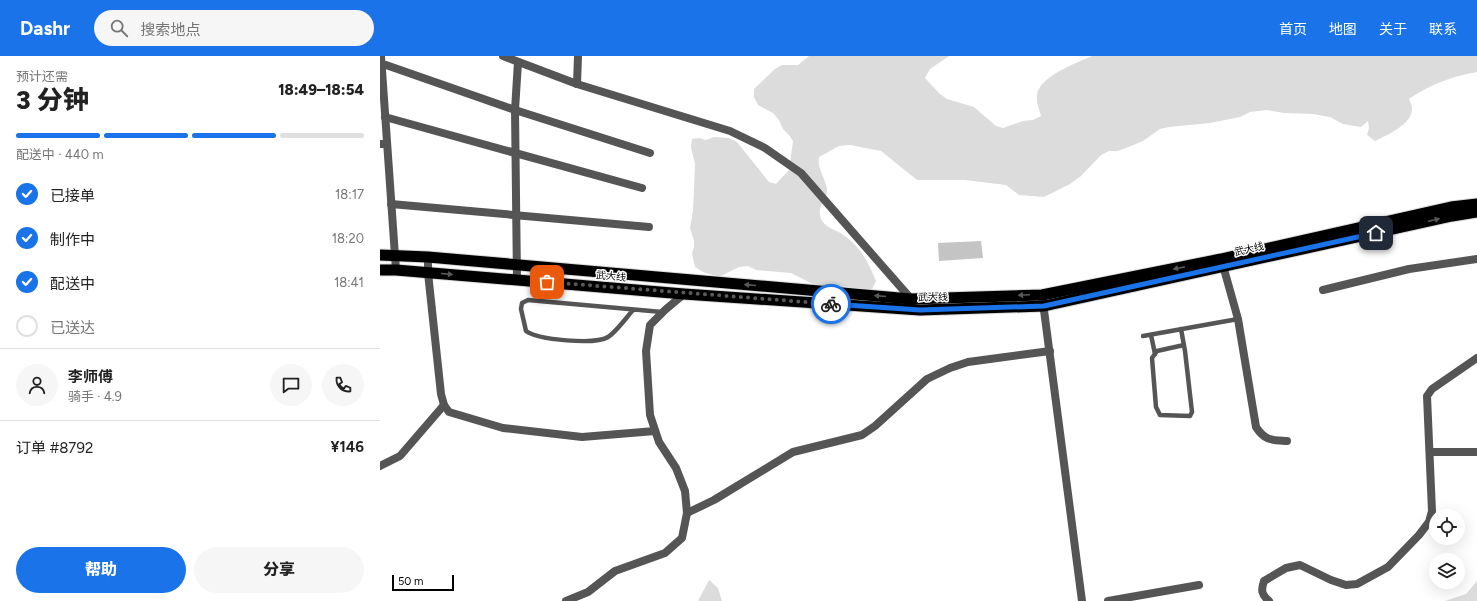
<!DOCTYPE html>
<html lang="zh">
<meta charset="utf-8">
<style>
body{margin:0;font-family:Figtree,"Noto Sans SC",sans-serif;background:#f6f6f6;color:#222;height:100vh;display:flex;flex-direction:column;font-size:15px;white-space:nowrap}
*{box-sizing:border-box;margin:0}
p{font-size:13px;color:#767676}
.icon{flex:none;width:22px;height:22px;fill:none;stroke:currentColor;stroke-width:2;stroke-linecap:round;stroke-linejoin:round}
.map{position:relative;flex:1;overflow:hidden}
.side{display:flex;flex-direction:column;background:#fff;width:380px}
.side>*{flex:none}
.buttons{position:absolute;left:1049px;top:453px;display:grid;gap:8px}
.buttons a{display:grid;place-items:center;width:36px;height:36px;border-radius:50%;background:#fff;box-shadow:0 4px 16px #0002;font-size:20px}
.scale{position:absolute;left:12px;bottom:10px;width:62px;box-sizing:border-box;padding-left:4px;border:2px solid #000;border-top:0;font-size:11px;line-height:14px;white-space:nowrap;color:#000;-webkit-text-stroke:3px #fff;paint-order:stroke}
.pin{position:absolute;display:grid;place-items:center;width:34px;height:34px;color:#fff;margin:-17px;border-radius:8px;box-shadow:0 2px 6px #0006}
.courier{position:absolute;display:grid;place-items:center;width:40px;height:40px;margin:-20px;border:3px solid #1a73e8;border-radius:50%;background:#fff;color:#222;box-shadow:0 1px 5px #0007}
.headline em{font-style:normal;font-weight:800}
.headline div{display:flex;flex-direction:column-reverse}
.headline{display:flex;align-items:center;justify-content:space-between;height:68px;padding:0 16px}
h1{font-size:26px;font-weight:800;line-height:30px}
.bar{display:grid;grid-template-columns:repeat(4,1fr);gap:6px 4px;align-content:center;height:48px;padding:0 16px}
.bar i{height:5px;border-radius:3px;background:#e0e0e0}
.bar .selected{background:#1a73e8}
.bar p{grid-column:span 4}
.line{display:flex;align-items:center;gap:10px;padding:0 16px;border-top:1px solid #e0e0e0}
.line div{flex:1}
.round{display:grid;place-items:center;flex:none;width:42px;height:42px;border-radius:21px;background:#f6f6f6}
ol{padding:0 16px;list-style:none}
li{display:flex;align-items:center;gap:12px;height:44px}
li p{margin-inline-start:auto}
li .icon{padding:4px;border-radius:50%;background:#1a73e8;color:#fff;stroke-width:4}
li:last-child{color:#767676}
li i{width:22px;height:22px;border:2px solid #e0e0e0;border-radius:50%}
.cta{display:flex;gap:8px;margin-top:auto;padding:8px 16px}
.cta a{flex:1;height:46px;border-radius:24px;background:#1a73e8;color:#fff;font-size:16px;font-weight:800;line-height:46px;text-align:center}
.cta a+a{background:#f6f6f6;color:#222}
header{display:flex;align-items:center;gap:24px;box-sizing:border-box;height:56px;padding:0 20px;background:#1a73e8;color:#fff}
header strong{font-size:19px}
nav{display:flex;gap:22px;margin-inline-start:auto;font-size:14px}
.search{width:280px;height:36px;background:#f6f6f6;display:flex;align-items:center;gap:10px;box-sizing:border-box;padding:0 14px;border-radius:22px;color:#767676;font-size:15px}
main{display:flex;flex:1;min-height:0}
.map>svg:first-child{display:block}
</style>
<header>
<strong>Dashr</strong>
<div class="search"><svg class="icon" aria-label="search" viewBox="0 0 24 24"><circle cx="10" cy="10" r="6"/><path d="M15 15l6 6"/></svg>搜索地点</div>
<nav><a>首页</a><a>地图</a><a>关于</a><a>联系</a></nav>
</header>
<main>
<section class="side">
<div class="headline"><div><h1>3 分钟</h1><p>预计还需</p></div><em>18:49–18:54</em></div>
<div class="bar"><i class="selected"></i><i class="selected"></i><i class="selected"></i><i></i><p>配送中 · 440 m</p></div>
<ol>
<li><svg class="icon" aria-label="check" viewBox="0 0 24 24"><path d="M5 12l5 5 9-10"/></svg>已接单<p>18:17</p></li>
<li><svg class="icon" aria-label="check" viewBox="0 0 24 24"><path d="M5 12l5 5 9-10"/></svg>制作中<p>18:20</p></li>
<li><svg class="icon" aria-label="check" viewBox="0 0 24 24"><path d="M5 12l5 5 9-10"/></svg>配送中<p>18:41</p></li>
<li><i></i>已送达</li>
</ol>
<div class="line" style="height:72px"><a class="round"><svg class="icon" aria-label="person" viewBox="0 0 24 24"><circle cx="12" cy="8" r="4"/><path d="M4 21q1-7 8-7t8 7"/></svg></a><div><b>李师傅</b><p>骑手 · 4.9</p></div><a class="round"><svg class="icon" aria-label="chat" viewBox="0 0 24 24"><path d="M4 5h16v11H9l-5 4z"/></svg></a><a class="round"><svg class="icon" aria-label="phone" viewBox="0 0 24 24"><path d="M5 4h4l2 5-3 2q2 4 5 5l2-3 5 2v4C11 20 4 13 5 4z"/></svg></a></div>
<div class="line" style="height:52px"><div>订单 #8792</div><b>¥146</b></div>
<div class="cta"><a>帮助</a><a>分享</a></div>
</section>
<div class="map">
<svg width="1097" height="545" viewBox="0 0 1097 545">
<rect width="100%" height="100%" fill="#fff"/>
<g fill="#dcdcdc">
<path d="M 429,0 L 569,0 L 550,13 L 545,22 L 560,38 L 567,43 L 594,51 L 616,70 L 623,72 L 643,65 L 653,64 L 661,60 C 659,53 656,46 657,39 C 659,20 697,7 712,0 L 1097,0 L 1097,16 C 1073,20 1049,29 1029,43 C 1030,45 1032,50 1032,52 C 1033,68 1007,79 995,85 L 987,79 L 989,72 L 988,65 L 981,71 L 963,68 L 950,61 L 933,58 L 904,57 L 887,54 L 870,56 L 860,61 L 830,67 L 789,71 L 780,73 L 763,85 L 746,92 L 737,95 L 729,95 L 721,99 L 701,120 L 690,128 L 664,141 L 639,139 L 626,129 L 585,124 L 537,124 L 501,95 L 470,89 L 459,90 L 439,101 C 437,113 445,121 447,133 C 448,143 438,149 440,159 C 442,172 456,173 465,180 C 482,193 488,206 496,225 L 492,233 L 481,234 L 454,228 L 445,230 L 437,230 L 411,217 L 376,214 L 368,210 L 359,211 L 339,221 L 323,216 L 315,211 L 312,198 L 314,191 L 314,185 L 310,172 L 313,155 L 315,108 L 311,91 L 312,83 L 319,82 L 326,84 L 334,81 L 349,82 L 357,86 L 389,126 L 396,128 L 409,114 L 413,85 L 409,79 L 403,73 L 399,64 L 393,57 L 378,49 L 374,41 L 374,33 L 395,13 L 402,9 L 418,9 Z"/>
<path d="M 329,524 L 338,532 L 342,545 L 318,545 Z"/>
<path d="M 1097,525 L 1097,545 L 1065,545 L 1086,538 Z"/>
</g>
<path fill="#c4c4c4" d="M 601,185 L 603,202 L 559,205 L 558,187 Z"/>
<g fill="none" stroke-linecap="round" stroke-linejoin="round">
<defs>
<g id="trunk">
<path d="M 0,199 L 48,201 L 531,243 L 662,239 L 841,203 L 1071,151 L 1097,148"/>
<path d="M 0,214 L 16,214 L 304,238 L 540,254 L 664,250 L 1072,160 L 1097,156"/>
</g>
</defs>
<use href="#trunk" stroke="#dbdbdb" stroke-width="13"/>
<g stroke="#555" stroke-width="4.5">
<path d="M 253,254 C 246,262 236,276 228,281 C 215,289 158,284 146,275 L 141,253 L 142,247 L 148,244 L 282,256"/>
<path d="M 801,273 L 805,295 L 812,356 L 810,360 L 780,359 L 776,351 L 772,302 L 777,295 L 804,289"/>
<path d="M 771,279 L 775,298"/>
<path d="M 763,280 L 858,263"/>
</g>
<g stroke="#555" stroke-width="8">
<path d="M 1,9 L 6,9 L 135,54 L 270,97"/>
<path d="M 197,28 L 198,0"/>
<path d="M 5,61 L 262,132"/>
<path d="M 0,88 L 7,88"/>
<path d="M 11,148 L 269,171"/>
<path d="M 48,201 L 48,217 L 61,338 L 64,349 L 69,356 L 123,372 L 202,381 L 275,375"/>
<path d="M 842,206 L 858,263 L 876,371 C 885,385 892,384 907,385"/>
<path d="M 137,224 L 135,54 L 138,6"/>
<path d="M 943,234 L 1029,213 L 1097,203"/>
<path d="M 662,239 L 702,545"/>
<path d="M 1050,396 L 1097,396"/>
<path d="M 0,410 L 20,400 L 64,349"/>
<path d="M 307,457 L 334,444 L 413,396 L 482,379 L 495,370 L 547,323 L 570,312 L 588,306 L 670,295"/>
<path d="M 186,545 L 208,536 L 235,515 L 285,497 L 302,482 L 307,457 L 305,435 L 296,412 L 279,386 L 270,359 L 266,295 L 270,269 L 285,254 L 304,238"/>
<path d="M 728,545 L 819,529"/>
<path d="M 889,545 C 881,538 881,534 884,525 L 906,512 L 920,509 L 951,524 L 966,529 L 977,528 L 1008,511 L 1039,479 L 1049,466 L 1052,455 L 1047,340 L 1052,333 L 1097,302"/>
</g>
<g stroke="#555" stroke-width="8">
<path d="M 1,0 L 16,214"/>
<path d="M 123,0 L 197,28 L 350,75 L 385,92 L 421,117 L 532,244"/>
</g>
<use href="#trunk" stroke="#000" stroke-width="11"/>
</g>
<defs><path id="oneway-solid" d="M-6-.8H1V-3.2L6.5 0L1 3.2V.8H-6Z"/></defs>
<g fill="#595959">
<use href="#oneway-solid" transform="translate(1054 164) rotate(-13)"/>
<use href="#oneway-solid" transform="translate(799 212) rotate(169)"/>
<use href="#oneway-solid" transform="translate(67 218) rotate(5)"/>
<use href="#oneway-solid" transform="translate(370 229) rotate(-175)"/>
<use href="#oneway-solid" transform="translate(644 239) rotate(178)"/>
<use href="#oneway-solid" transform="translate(500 240) rotate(-175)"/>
</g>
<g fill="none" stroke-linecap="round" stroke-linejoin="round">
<path stroke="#595959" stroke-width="4" stroke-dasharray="0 7.2" d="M 167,226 L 451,248"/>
<path stroke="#1a73e8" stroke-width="5" d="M 451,248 L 540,254 L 664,250 L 996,177"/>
</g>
<g text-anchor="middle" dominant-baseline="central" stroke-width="3" stroke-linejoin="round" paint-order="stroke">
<g font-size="10" fill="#000" stroke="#fff">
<text transform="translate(869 193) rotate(-13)">武大线</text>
<text transform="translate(231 220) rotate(5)">武大线</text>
<text transform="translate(553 241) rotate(-1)">武大线</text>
</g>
</g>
</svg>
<div class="buttons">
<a><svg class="icon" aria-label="locate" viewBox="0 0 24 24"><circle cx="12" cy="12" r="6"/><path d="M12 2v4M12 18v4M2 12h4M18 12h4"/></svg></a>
<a><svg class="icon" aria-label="layers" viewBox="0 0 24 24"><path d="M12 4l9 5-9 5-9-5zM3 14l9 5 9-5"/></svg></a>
</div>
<div class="scale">50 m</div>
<div class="pin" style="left:167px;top:226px;background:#ea580c"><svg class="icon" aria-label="bag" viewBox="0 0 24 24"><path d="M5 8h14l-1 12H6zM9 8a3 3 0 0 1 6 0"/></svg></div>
<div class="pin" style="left:996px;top:177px;background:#1f2937"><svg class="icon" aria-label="home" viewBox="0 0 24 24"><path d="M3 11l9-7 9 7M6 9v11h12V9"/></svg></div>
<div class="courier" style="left:451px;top:248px"><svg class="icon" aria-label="bike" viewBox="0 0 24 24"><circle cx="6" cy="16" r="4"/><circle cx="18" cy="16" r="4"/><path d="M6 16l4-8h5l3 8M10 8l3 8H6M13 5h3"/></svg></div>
</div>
</main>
